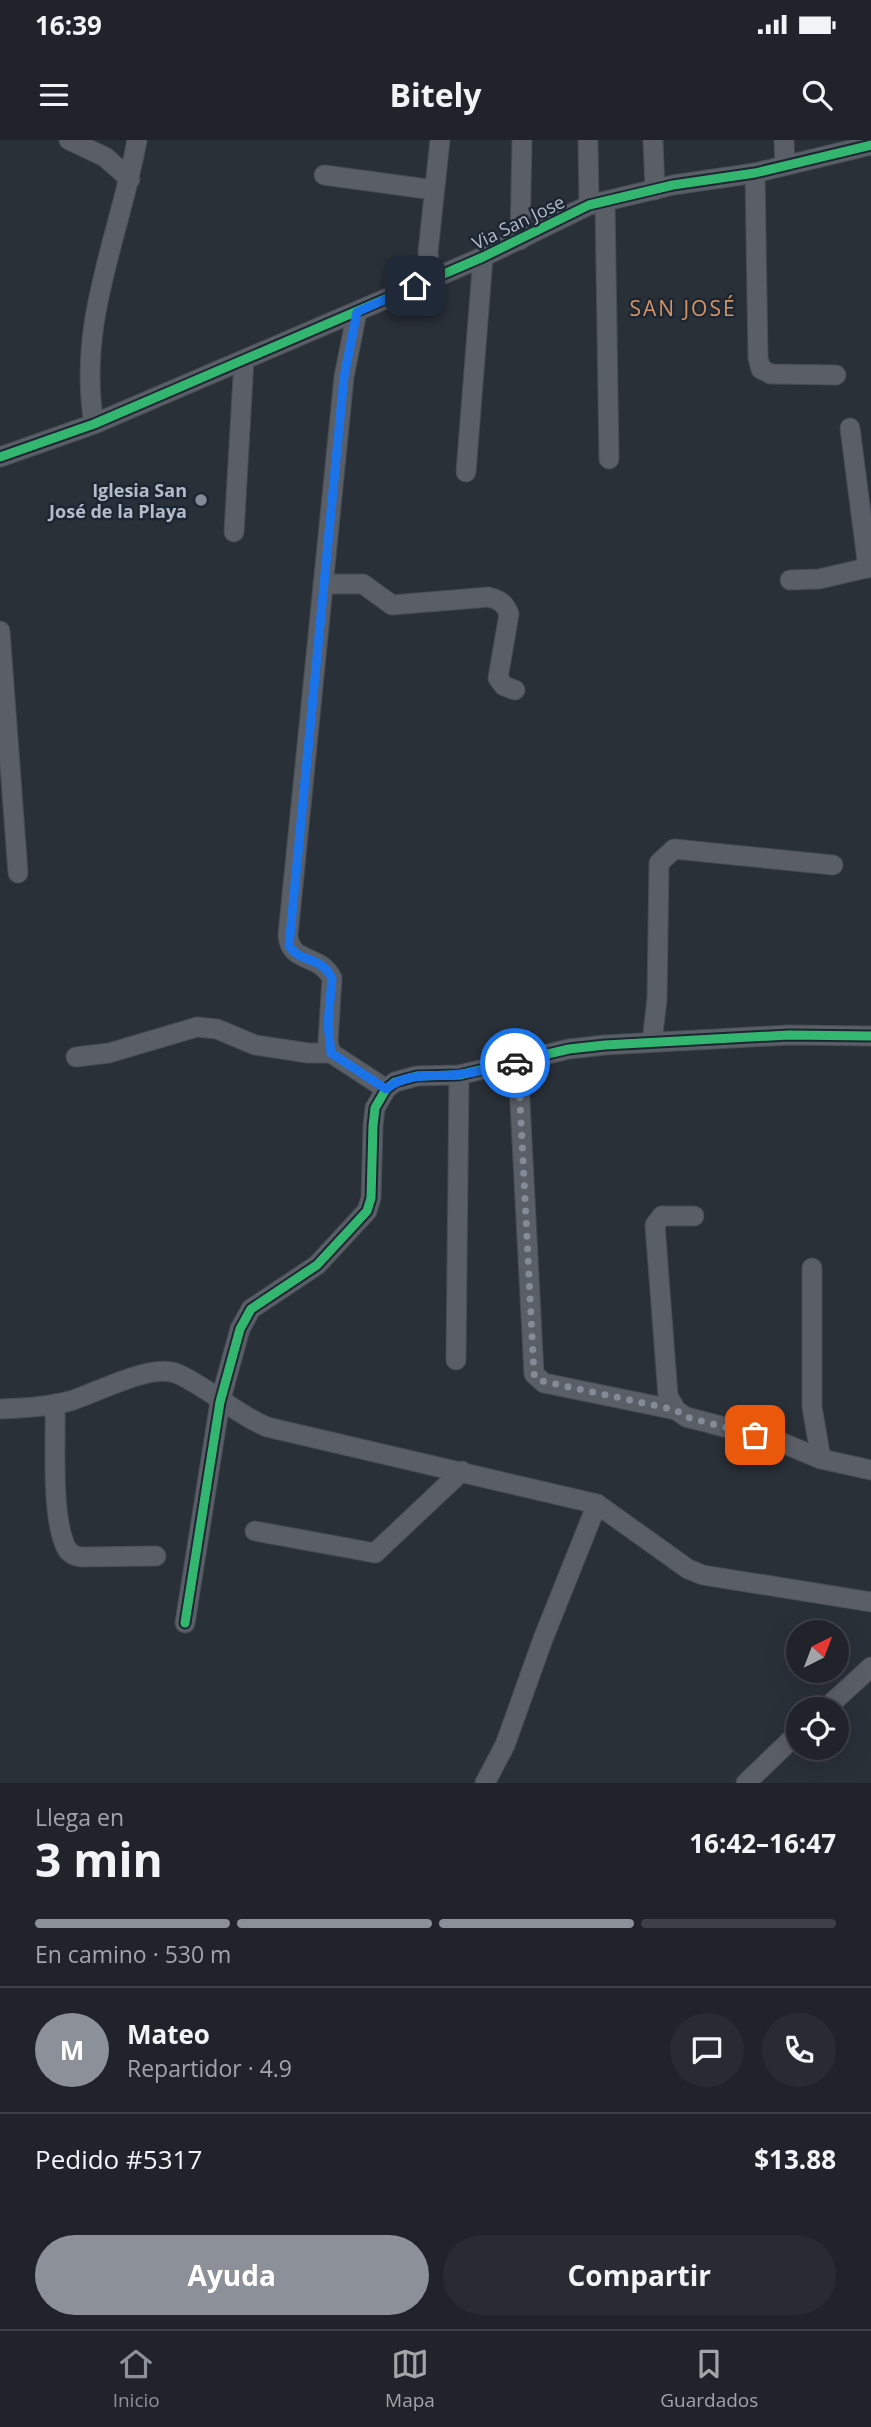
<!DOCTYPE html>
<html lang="es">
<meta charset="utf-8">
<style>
body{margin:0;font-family:"Open Sans",sans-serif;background:#282c32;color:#f1f3f6;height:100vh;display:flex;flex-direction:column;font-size:26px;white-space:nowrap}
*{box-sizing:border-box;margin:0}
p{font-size:23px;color:#a2a4a8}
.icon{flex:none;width:38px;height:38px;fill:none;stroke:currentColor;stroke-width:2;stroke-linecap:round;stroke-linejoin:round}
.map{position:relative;height:1643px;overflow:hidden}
.details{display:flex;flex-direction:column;background:#20242a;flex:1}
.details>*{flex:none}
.needle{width:46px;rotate:42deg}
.buttons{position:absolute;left:786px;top:1480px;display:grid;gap:14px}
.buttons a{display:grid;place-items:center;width:63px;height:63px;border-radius:50%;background:#20242a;box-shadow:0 7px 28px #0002,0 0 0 2px #3d4147;font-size:35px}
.pin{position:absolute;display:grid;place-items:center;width:60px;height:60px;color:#fff;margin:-30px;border-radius:14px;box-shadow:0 4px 10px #0006}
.courier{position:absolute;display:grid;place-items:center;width:70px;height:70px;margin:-35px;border:5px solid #1a73e8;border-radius:50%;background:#fff;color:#222;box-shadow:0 2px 9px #0007}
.overview em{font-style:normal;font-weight:700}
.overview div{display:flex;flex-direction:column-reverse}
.overview{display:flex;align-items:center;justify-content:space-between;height:119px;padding:0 35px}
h1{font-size:46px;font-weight:700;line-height:52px}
.bar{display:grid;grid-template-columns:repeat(4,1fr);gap:10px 7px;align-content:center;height:84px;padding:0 35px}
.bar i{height:9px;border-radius:5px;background:#3d4147}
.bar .on{background:#8c9099}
.bar p{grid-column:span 4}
.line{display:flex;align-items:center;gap:18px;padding:0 35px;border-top:2px solid #3d4147}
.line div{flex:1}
.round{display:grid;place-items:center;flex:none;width:74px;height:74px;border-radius:37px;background:#282c32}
.primary-button{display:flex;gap:14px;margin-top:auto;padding:14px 35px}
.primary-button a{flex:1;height:80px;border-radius:42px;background:#8c9099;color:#fff;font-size:28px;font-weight:700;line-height:80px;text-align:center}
.primary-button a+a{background:#282c32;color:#f1f3f6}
.status{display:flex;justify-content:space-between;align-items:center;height:49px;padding:0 35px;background:#20242a;direction:ltr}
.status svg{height:19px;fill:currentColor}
header{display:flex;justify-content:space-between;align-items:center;height:91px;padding:0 35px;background:#20242a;font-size:32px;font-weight:700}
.tab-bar{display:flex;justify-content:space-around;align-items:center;height:98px;border-top:2px solid #3d4147;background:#20242a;font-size:19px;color:#a2a4a8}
.tab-bar a{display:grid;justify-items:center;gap:4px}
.tab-bar .on{color:#8c9099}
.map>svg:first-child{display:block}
</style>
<div class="status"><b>16:39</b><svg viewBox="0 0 49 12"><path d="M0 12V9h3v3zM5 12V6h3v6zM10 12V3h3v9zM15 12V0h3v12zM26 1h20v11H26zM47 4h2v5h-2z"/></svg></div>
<header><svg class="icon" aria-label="menu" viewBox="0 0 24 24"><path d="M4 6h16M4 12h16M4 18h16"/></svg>Bitely<svg class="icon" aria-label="search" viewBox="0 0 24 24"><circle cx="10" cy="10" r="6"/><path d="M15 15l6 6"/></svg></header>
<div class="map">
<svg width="871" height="1643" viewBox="0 0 871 1643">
<rect width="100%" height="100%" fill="#2a3038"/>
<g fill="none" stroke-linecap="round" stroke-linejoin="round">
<defs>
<g id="minor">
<path d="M 69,0 L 105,17 L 130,39"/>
<path d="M 588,0 L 589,65"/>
<path d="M 653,0 L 655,50"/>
<path d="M 784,0 L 785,25"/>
<path d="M 755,33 L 758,218 L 761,229 L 771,234 L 836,235"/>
<path d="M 324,35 L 434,50"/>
<path d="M 605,62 L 609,319"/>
<path d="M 520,100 L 522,0"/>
<path d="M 431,139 L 428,112 L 440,0"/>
<path d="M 94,284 C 77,182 119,99 137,0"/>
<path d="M 850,288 L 868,428"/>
<path d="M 0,317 L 94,284 L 483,117 L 589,65 L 673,45 L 755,33 L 871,5"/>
<path d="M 466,332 L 483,117"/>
<path d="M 234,392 L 244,220"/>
<path d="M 790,440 L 819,439 L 871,427"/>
<path d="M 323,444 L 363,444 L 392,465 L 489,457 C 499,460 505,463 509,474 L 498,538 L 504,546 L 515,550"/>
<path d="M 0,491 L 18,733"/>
<path d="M 652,902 L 657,859 L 659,723 L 674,709 L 833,725"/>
<path d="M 331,913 L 328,902 L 332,838 C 319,813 290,824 288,795 L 344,237 L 357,172"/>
<path d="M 76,917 L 109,913 L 197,887 L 217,889 L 255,905 L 308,913 L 331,913 L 386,949"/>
<path d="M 518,923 L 534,1234 L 544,1243 L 676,1270"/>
<path d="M 694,1076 L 662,1076 L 655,1085 L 668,1256 L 676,1270 L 686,1277 L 778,1301 L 821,1319 L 871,1330"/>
<path d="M 812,1128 L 812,1267 L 821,1319"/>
<path d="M 456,1220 L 459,935"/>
<path d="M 55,1264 C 56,1302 51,1372 65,1405 C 68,1413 74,1416 81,1417 L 156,1416"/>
<path d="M 0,1269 C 24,1268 47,1267 70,1261 C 97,1253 152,1222 178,1234 C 209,1248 234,1273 267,1287 L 597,1364 L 688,1429 L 703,1435 L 871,1462"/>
<path d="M 255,1391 L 375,1413 L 462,1331"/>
<path d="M 185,1483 L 220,1262 L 240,1189 L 251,1169 L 317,1125 L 367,1071 L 371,1058 L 373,986 L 375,968 L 386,949 L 395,942 L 417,936 L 459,935 L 569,909 L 605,905 L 789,895 L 871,896"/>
<path d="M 824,1570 L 871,1527"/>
<path d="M 485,1643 L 505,1605 L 543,1499 L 597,1364"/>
<path d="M 746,1643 L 798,1593"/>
</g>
</defs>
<use href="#minor" stroke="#484c53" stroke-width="21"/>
<use href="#minor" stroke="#5a5e66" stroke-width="19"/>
<defs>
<g id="cycleway">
<path d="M 0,317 L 94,284 L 483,117 L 589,65 L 673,45 L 755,33 L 871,5"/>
<path d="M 185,1483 L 220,1262 L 240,1189 L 251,1169 L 317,1125 L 367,1071 L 371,1058 L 373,986 L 375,968 L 386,949 L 395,942 L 417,936 L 459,935 L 569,909 L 605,905 L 789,895 L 871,896"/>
</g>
</defs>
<use href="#cycleway" stroke="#1d2633" stroke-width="13"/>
<use href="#cycleway" stroke="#33b770" stroke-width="9"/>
</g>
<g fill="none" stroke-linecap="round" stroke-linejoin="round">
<path stroke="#848b96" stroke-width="7" stroke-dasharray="0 12.6" d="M 515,923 L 518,923 L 534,1234 L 537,1240 L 676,1270 L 686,1277 L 755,1295"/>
<path stroke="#1a73e8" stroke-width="9" d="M 415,146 L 357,172 L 344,237 L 289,806 C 300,823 320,815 332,838 L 328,884 L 331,913 L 386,949 C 408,931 435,938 461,934 C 479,932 497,927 515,923"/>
</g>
<circle fill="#848b96" stroke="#1d2633" stroke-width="2.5" cx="201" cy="360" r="7"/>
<g text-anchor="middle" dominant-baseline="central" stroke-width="5" stroke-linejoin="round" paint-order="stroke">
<g font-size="18" fill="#b4bcc9" stroke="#1d2633">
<text transform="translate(518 82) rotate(-26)">Via San Jose</text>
</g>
<g font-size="18" font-weight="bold" fill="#b4bcc9" stroke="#1d2633" text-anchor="end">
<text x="187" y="350">Iglesia San<tspan x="187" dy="21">José de la Playa</tspan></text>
</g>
<g font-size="21" letter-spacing="2" fill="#d59563" stroke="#1d2633">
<text x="683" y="168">SAN JOSÉ</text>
</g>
</g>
</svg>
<div class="buttons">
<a><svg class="needle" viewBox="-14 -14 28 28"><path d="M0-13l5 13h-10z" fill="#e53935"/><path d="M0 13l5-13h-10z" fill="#a2a4a8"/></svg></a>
<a><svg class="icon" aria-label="locate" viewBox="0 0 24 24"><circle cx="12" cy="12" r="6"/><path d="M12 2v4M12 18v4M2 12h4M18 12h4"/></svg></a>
</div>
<div class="pin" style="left:755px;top:1295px;background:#ea580c"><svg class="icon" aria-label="bag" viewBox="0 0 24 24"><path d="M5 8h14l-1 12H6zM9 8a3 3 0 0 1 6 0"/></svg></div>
<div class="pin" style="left:415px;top:146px;background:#1f2937"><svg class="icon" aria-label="home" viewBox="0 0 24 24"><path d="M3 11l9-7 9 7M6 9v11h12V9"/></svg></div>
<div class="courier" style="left:515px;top:923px"><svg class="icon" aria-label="car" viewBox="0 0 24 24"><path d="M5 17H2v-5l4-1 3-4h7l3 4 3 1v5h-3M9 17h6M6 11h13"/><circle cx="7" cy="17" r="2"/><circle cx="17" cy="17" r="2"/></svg></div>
</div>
<section class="details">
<div class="overview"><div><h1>3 min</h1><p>Llega en</p></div><em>16:42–16:47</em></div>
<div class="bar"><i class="on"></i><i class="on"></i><i class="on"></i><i></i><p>En camino · 530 m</p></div>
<div class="line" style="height:126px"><b class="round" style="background:#8c9099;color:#fff">M</b><div><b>Mateo</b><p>Repartidor · 4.9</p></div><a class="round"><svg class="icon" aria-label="chat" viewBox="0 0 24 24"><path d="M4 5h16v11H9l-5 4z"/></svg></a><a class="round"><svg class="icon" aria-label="phone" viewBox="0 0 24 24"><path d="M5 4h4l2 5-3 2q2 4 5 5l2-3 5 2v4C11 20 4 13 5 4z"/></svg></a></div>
<div class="line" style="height:91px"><div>Pedido #5317</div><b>$13.88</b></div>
<div class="primary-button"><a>Ayuda</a><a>Compartir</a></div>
</section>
<nav class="tab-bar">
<a class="on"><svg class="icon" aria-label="home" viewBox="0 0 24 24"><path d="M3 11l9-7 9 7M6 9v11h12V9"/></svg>Inicio</a>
<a><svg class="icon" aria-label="map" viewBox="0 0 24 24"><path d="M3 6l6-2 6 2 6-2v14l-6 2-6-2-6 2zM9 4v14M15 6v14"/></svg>Mapa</a>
<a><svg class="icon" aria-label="saved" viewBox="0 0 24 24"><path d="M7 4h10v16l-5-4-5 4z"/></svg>Guardados</a>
</nav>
